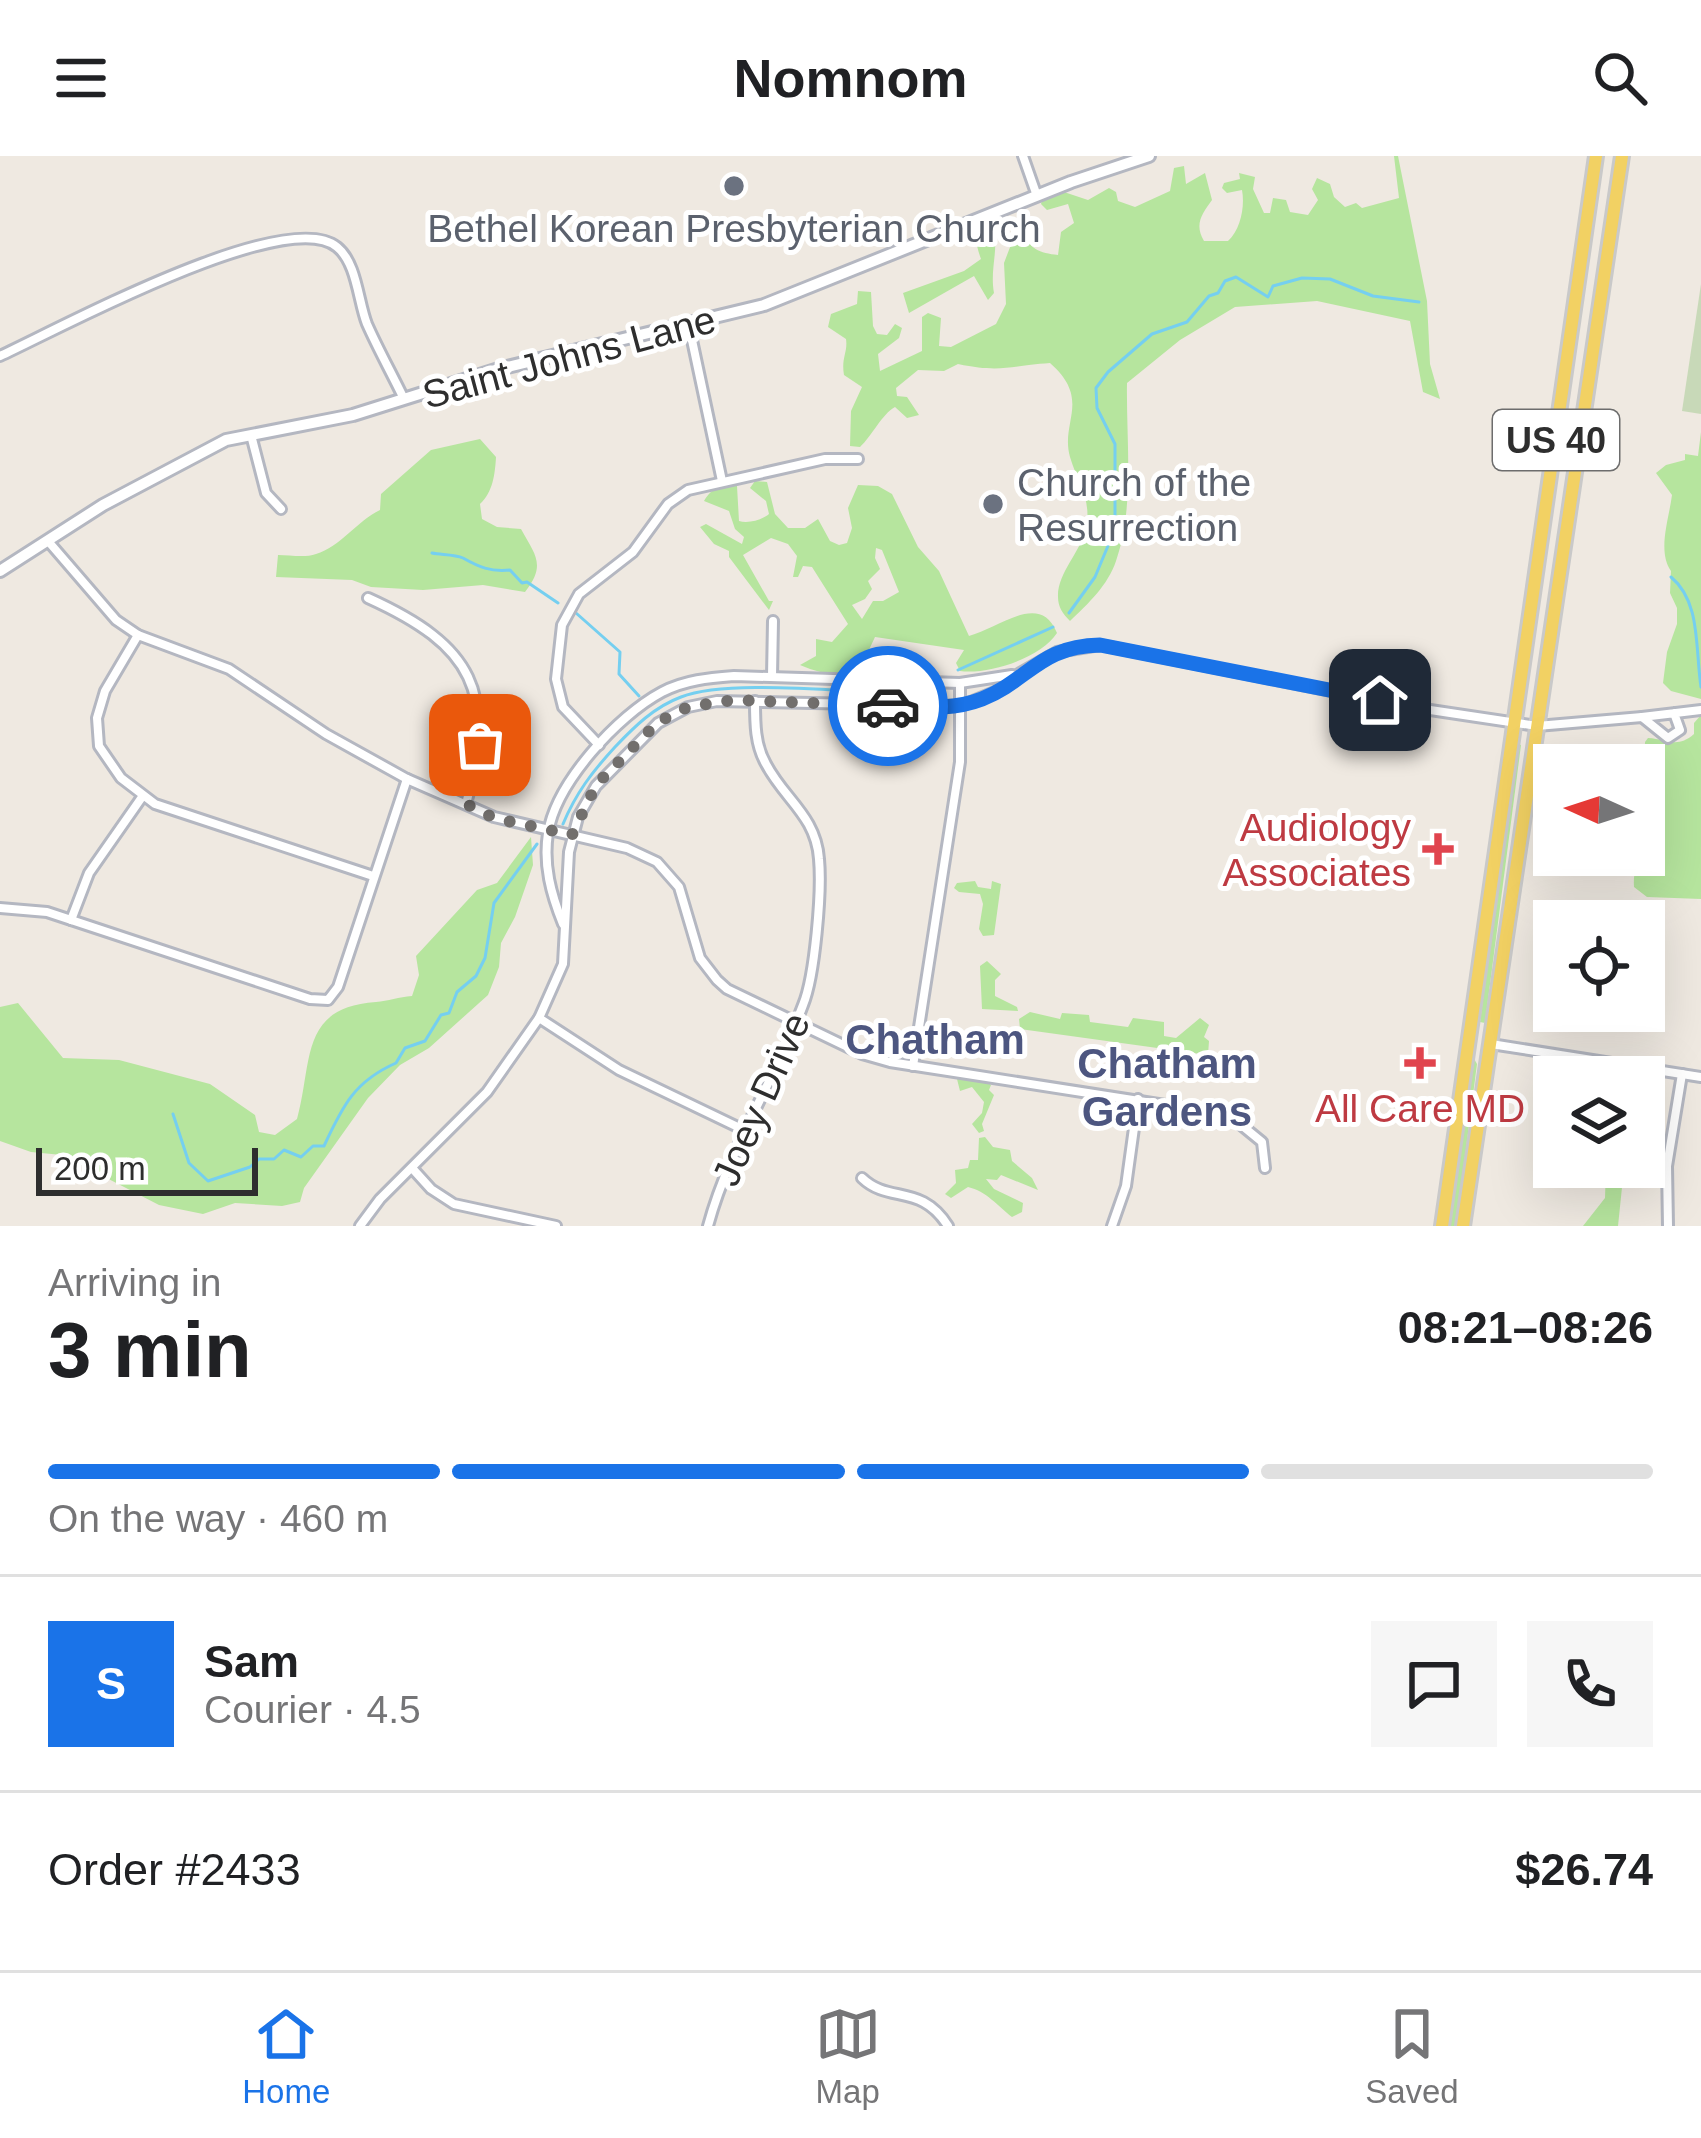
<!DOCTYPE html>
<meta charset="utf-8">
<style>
body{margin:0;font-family:Helvetica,sans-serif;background:#f6f6f6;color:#202124;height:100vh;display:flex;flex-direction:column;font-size:45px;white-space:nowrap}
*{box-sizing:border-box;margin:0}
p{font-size:39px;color:#757577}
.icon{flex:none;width:66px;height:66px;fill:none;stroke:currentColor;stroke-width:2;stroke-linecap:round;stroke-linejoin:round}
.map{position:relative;height:1070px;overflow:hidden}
.details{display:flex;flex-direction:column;background:#fff;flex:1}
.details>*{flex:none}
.needle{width:78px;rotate:273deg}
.buttons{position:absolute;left:1533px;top:588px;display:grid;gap:24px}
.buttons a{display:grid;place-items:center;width:132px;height:132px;border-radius:0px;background:#fff;box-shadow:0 12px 48px #0002;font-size:60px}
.scale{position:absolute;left:36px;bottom:30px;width:222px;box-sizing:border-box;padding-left:12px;border:6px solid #2e2e2e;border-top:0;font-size:33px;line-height:42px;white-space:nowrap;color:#2e2e2e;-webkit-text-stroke:9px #fff;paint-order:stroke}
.pin{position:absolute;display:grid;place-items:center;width:102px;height:102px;color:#fff;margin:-51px;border-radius:24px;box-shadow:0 6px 18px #0006}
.courier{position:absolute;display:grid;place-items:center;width:120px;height:120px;margin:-60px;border:9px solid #1a73e8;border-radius:50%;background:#fff;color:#222;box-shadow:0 3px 15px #0007}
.headline em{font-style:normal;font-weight:700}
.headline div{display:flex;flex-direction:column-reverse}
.headline{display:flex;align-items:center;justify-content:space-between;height:204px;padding:0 48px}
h1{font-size:78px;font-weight:700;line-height:90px}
.bar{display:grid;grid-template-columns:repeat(4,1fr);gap:18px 12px;align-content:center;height:144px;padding:0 48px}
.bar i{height:15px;border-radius:9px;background:#e0e0e0}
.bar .active{background:#1a73e8}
.bar p{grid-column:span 4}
.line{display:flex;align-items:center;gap:30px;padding:0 48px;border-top:3px solid #e0e0e0}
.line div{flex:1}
.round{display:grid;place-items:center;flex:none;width:126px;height:126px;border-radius:0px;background:#f6f6f6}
header{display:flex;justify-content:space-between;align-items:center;height:156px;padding:0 48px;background:#fff;font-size:54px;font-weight:700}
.tab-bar{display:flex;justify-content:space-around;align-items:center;height:168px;border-top:3px solid #e0e0e0;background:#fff;font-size:33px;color:#757577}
.tab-bar a{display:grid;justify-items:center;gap:6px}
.tab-bar .active{color:#1a73e8}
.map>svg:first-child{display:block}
</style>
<header><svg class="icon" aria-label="menu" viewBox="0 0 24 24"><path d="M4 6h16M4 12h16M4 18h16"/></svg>Nomnom<svg class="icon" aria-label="search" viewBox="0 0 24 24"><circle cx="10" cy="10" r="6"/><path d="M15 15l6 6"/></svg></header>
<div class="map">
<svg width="1701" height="1070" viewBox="0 0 1701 1070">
<rect width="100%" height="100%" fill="#efe9e1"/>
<g fill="#b6e59e" fill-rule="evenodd">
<path d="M 1394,0 L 1398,0 L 1427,145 L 1430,208 L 1440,243 L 1423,236 L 1410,165 L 1317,145 L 1235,151 L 1180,184 L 1127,227 C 1126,285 1135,350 1116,405 C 1108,429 1088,448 1070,465 C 1063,458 1058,451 1058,441 C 1057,417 1081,396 1086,372 C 1092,343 1078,328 1070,301 C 1060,266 1092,244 1050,207 C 1009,210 1001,217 958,208 L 944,215 L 918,214 L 896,232 L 897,240 L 907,241 L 919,259 L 907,262 L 895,251 C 882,258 872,280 860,291 L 850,290 L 851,255 L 862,231 L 844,219 C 841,202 848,196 846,183 L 828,171 L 831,158 L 857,148 L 858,135 L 871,136 L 873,170 L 877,178 L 887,179 L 895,168 L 902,172 L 899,182 L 878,198 L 880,215 L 922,195 L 922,161 L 928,157 L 941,162 L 939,190 L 951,191 L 996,168 L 1006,148 L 1004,107 L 1020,65 L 1025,60 L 1031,63 L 1031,70 L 1023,74 C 1028,93 1040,97 1058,99 L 1061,76 L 1074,67 L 1068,48 L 1047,54 L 1041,48 L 1043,40 L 1061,35 L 1088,44 L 1109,32 L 1116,36 L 1118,45 L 1135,51 L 1170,35 L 1174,12 L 1184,10 L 1186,28 L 1205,17 L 1212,44 C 1202,58 1194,68 1204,85 L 1228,85 C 1241,73 1245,50 1242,34 L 1227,37 L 1222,32 L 1224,27 L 1240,23 L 1239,17 L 1255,21 L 1253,33 L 1264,57 L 1270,57 L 1273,42 L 1286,44 L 1290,56 L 1308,59 L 1318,44 L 1312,33 L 1317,22 L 1330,28 L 1334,41 L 1345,51 L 1356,47 L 1362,52 L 1399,42 Z"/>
<path d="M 983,65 L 990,65 C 1002,88 989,110 994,137 L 988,144 L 974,120 L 909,157 L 903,137 L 964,115 L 981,103 C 976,89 973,77 983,65 Z"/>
<path d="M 1701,276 L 1701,543 L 1671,535 L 1663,527 L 1667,496 L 1677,468 L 1677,452 L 1670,437 L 1671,415 C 1657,395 1669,363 1672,339 L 1656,317 L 1666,309 L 1685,304 L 1685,298 L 1698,300 Z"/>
<path d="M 480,283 L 496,301 C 495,318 493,336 480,348 L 482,363 L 497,371 L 521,373 C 536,400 546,409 525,436 L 483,429 L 423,434 L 371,431 L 352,424 L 276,421 L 278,399 C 290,399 305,402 316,398 C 340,391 357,365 380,354 L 381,338 L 431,294 Z"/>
<path d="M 755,325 L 767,326 L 775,358 L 788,372 L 805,372 L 818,363 L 830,385 L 839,389 L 847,387 L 852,372 L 848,352 L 858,329 L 878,330 L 892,338 L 918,391 L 939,415 L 969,480 C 1000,472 1040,435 1057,477 C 1041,502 988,519 960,515 L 956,507 L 964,494 L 875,481 L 858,517 C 838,521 818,517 800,509 L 816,500 L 816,483 L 832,486 L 848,468 L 812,411 L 803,410 L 798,421 L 793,421 L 797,400 L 788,388 L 771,382 L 743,399 L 769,445 L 773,445 L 769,454 L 729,401 L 729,395 L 714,388 L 700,371 L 706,368 L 742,388 L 744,381 L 735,373 L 729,355 L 704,345 C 713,330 721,330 737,330 L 739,365 C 748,368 762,364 769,358 L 766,345 L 750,332 ZM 876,392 L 882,394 L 899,436 L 883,445 L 873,445 L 862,463 L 852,449 L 865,443 L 872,433 L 868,425 L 880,413 L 875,402 Z"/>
<path d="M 1701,559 L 1701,743 L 1647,741 L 1634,731 C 1632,705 1650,683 1654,655 C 1657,630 1644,609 1645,586 L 1648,582 C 1667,583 1677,593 1694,578 L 1694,567 Z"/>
<path d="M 1517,588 L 1521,589 L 1485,867 L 1480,866 Z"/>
<path d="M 531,681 L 533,709 L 515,761 L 501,787 L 499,811 L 488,839 L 429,892 L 400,909 L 368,942 L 304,1032 L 300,1046 L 282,1050 L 235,1047 L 203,1058 L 159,1049 L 62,999 L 31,996 L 0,985 L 0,851 L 18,847 L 63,902 L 119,904 L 210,928 L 255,959 L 259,976 L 275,979 L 297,963 C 313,906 299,851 376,846 C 388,845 399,841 412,840 L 419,819 L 416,800 L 477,734 L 497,727 Z"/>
<path d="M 975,725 L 978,731 L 991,733 L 992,725 L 1001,728 L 994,779 L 983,780 L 979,773 L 983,748 L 980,738 L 959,736 L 954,732 L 957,727 Z"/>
<path d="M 987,805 L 1001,818 L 995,824 L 995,840 L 1017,851 L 1018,855 L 982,853 L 980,810 Z"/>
<path d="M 1030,856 L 1060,863 L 1062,857 L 1089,859 L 1090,866 L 1128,871 L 1133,862 L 1164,866 L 1164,880 L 1176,882 L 1200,862 L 1209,869 L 1204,881 L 1209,885 L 1208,899 L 1020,873 L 1019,863 Z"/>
<path d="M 1473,901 L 1477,908 L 1456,1070 L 1450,1070 Z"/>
<path d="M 966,921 L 982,922 L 991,929 L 989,934 L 994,939 L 982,968 L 984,975 L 979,977 L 972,968 L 982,957 L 984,946 L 972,931 L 960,935 L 957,923 Z"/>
<path d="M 985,981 L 993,991 L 1010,994 L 1012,1005 L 1032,1022 L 1038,1034 L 1001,1019 L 997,1024 L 986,1023 L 994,1033 L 1023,1047 L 1022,1056 L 1012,1061 C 998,1050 986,1035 968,1031 L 951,1042 L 945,1038 L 956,1027 L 955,1014 L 968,1012 L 970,1004 L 978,1004 L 979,982 Z"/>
<path d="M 1606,1011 L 1624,1012 L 1618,1070 L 1583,1070 L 1605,1042 Z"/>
</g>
<path fill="#c8d9b8" d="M 1701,128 L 1701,258 L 1682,255 Z"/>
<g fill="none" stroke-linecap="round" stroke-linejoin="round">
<g stroke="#75cff0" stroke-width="3">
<path d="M 432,397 C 441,399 454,398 463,402 C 479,411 490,416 510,414 L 522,427 L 527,426 L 558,447"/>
<path d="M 1671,421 C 1701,446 1695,491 1701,531"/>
<path d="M 576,457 L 620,496 L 619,518 L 639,540"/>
<path d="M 1069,457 L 1095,421 L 1115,373 L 1115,288 L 1097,252 L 1096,232 L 1108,216 L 1152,178 L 1187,166 L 1209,140 L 1218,137 L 1225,125 L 1236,121 L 1268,141 L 1273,130 L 1302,122 L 1330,123 L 1373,140 L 1419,146"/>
<path d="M 958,514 L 1053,471"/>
<path d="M 563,668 C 576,637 592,616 615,591 C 634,571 654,551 681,541 C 727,523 841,536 895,537 L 914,533"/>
<path d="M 173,958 L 189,1007 L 208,1025 L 250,1011 L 259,1003 L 274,1003 L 284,994 L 301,1001 L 313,990 L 324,990 C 343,949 355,925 396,907 L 405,892 L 425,885 L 441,859 L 449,857 L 457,836 L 476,820 L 485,802 L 494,747 L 537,688"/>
</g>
<defs>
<g id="street">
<path d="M 1023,0 L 1037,40"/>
<path d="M 689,170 L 722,325"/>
<path d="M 0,200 C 57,174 286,49 337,91 C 357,107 358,145 367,168 C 378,193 392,218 404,243"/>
<path d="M 251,279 L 266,337 L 281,353"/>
<path d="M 48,385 L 116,464 L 138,479 L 229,513 L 326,578 L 407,623 L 494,661 L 627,692 L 657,706 L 679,731 L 700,802 L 717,824 L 727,833 L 862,898 L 890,906 L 1229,959 L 1262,986 L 1265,1012"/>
<path d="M 368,442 C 474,490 496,536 466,648"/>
<path d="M 138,479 L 105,535 L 97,562 L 99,590 L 121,622 L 155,648 L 373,720"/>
<path d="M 772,520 L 773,465"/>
<path d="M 1674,557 L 1680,574 L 1668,582 L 1642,561 L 1701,554"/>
<path d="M 599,589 L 563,551 L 556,523 L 562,469 L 579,438 L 633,396 L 668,348 L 688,334 L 825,303 L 858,303"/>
<path d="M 0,752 L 47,756 L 310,843 L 328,844 L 338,831 L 407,623"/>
<path d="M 71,764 L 89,717 L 142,641"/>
<path d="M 563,768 C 551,738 543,709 548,677 C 556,627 617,560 662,536 C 685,524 709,522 734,520 L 960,527 L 1012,519"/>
<path d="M 539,862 L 619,914 L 744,974"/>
<path d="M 1491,888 L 1701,921"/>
<path d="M 913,910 L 960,606 L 960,527"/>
<path d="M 412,1012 L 431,1033 L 454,1048 L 556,1070"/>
<path d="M 862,1022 C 889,1048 921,1027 948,1070"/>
<path d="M 360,1070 L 380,1043 L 487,936 L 539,862 L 563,808 L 569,696 L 578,661 L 596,630 L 658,567 L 688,551 L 717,545 L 961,550 L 1002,533 L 1020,517 L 1057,496 L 1100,489 L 1417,552 L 1537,570 L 1642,561"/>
<path d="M 708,1070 C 729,992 775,924 803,849 C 815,820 822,735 819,703 C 816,660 784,643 766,608 C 755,589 755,567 755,545"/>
<path d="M 1112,1070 L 1126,1030 L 1138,943"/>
<path d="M 1668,1070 L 1667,1010 L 1682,918"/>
</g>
<path id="secondary" d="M 0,415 L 103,349 L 226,284 L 353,259 L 499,213 L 764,149 L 1071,26 L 1149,0"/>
<g id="primary">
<path d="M 1442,1070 L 1596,0"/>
<path d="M 1463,1070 L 1622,0"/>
</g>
</defs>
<use href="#street" stroke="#b4b7c1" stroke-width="14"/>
<use href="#secondary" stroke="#b4b7c1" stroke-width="16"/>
<use href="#primary" stroke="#c9c9c9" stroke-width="18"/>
<use href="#street" stroke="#fff" stroke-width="8"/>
<use href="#secondary" stroke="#fff" stroke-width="10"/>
<use href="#primary" stroke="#f2d163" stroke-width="12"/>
</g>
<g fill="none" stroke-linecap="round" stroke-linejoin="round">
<path stroke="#726f6d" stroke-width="12" stroke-dasharray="0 21.6" d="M 480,589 L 466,648 L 494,662 L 572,679 L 596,629 L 658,566 L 688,551 L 734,544 L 888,550"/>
<path stroke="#1a73e8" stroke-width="15" d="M 888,550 C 920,551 951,555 982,543 C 1029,524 1040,490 1100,489 L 1380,544"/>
</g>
<g fill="#6b7280" stroke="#fff" stroke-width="4.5">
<circle cx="734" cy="30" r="12"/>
<circle cx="993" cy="348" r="12"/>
</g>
<g fill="#e0444e" stroke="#fff" stroke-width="4.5">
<path d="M1432 675h12v12h12v12h-12v12h-12v-12h-12v-12h12z"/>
<path d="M1414 889h12v12h12v12h-12v12h-12v-12h-12v-12h12z"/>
</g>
<g text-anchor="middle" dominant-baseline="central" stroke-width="10" stroke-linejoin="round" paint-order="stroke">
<rect fill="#fff" stroke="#6d6d6d" stroke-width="3" x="1493" y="254" width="126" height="60" rx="9"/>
<g font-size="36" font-weight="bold" fill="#2e2e2e">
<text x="1556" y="284">US 40</text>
</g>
<g font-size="39" fill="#5b616d" stroke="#fff">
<text x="734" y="72">Bethel Korean Presbyterian Church</text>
<text x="1017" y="326" text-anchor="start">Church of the<tspan x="1017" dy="45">Resurrection</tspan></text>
</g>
<g font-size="39" fill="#2e2e2e" stroke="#fff">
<text transform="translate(569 201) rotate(-15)">Saint Johns Lane</text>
<text transform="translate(761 943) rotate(-66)">Joey Drive</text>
</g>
<g font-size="39" fill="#be3a42" stroke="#fff" text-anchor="end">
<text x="1411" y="671">Audiology<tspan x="1411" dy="45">Associates</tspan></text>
<text x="1420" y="952" text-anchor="middle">All Care MD</text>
</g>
<g font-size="42" font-weight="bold" fill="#4d5680" stroke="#fff">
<text x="935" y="883">Chatham</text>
<text x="1167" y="907">Chatham<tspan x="1167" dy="48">Gardens</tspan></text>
</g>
</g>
</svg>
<div class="buttons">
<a><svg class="needle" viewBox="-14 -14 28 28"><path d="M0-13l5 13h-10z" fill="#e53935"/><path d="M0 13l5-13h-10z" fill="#757577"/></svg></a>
<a><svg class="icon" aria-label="locate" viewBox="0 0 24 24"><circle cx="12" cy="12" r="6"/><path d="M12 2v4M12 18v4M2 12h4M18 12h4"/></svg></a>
<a><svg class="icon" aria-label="layers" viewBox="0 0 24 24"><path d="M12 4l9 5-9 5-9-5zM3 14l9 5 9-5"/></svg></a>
</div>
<div class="scale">200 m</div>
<div class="pin" style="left:480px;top:589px;background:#ea580c"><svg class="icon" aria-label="bag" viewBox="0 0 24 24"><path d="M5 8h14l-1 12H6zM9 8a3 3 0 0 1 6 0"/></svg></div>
<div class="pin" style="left:1380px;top:544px;background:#1f2937"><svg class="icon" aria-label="home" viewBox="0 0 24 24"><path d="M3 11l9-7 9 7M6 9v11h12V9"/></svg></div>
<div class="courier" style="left:888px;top:550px"><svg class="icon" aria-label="car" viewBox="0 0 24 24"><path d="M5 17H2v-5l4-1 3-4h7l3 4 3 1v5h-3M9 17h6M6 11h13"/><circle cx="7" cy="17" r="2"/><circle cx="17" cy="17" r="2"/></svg></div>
</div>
<section class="details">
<div class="headline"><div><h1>3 min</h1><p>Arriving in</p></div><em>08:21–08:26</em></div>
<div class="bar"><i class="active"></i><i class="active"></i><i class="active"></i><i></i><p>On the way · 460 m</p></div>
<div class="line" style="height:216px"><b class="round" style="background:#1a73e8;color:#fff">S</b><div><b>Sam</b><p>Courier · 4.5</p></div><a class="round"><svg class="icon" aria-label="chat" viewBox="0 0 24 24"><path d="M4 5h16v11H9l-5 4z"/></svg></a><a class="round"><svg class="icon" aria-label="phone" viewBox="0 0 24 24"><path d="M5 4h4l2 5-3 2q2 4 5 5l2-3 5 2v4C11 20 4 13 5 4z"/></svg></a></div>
<div class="line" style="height:156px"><div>Order #2433</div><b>$26.74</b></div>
</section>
<nav class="tab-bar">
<a class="active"><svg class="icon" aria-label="home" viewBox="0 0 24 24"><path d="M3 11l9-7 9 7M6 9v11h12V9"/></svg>Home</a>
<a><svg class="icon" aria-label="map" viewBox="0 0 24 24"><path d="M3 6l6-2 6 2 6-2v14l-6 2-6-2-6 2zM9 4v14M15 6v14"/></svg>Map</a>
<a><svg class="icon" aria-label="saved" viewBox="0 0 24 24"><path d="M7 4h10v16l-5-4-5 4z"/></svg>Saved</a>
</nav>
